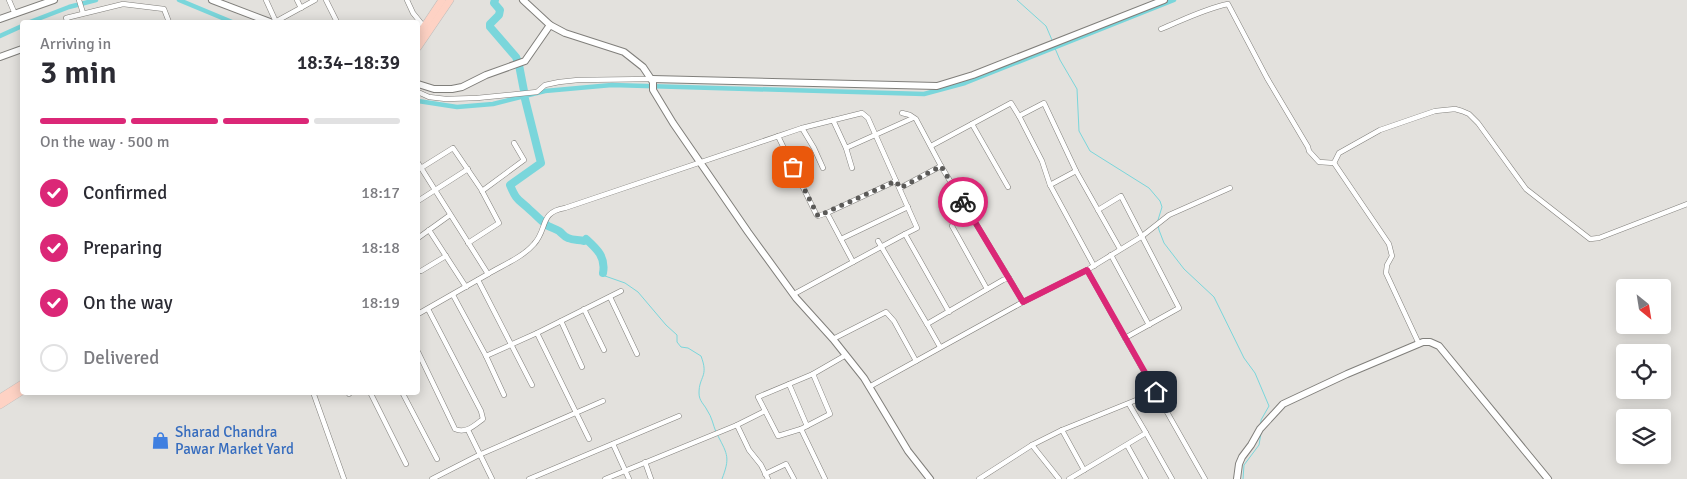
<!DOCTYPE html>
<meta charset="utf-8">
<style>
body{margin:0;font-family:Signika,sans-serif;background:#f2f2f3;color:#2b2b33;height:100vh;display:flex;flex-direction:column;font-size:19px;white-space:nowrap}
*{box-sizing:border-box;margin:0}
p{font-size:16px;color:#7c7c81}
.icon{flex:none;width:28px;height:28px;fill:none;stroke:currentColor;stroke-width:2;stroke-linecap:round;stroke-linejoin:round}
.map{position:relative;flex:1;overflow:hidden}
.panel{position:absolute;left:20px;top:20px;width:400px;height:375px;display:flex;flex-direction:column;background:#fff;border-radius:5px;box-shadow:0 2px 12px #0003}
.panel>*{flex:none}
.needle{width:32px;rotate:150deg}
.fabs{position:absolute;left:1616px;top:279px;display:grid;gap:10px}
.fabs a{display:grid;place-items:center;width:55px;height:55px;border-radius:5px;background:#fff;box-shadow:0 2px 12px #0003;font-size:25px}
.pin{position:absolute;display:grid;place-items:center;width:42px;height:42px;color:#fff;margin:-21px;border-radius:10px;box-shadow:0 2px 8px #0006}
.courier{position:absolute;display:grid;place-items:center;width:50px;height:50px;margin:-25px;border:4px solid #db2777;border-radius:50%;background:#fff;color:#222;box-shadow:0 1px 6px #0007}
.headline em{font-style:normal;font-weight:600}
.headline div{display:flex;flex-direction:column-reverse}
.headline{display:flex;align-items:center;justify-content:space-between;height:85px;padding:0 20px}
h1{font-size:32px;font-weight:600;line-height:38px}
.bar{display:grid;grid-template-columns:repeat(4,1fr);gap:8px 5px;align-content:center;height:60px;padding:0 20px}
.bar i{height:6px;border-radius:4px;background:#e1e1e2}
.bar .selected{background:#db2777}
.bar p{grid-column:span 4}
ol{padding:0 20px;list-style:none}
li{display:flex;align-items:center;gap:15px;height:55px}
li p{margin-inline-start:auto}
li .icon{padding:5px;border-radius:50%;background:#db2777;color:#fff;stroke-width:4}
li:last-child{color:#7c7c81}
li i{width:28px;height:28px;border:2px solid #e1e1e2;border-radius:50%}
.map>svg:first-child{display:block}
</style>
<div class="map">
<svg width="1687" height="479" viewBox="0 0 1687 479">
<rect width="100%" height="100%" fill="#e3e1dd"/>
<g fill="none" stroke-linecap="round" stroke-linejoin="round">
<g stroke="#7ad6db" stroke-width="1">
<path d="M 1017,0 L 1046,26 L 1052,40"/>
<path d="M 1054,46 L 1060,60 L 1077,89 L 1079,131 L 1090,151 L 1149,188 L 1160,201 L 1162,207 L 1158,220"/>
<path d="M 1158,224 L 1159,230 L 1164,243 L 1184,269 L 1214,297 L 1244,358 L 1255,373 L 1269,406 L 1261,420 L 1261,424"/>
<path d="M 603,273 L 605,276 L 625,283 L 638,292 L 666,325 L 677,335 L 677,342 L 681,347 L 688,348 L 701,356 C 709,377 699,376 699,393 C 699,401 704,404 707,410 C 712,417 713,425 716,432"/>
<path d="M 718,436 C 728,455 730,458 722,479"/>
<path d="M 1243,479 L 1244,465 L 1259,445 L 1261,433"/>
</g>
<g stroke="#7ad6db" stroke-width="4.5">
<path d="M 179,0 L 232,22"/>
<path d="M 30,22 L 69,7 L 96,0"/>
<path d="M 0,36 L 22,26"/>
<path d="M 418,101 L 457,107 L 493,104 L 545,91 L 612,85 L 924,94 L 965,83 L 1174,0"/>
</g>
<g stroke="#7ad6db" stroke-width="8">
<path d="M 495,0 L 494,3 L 500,10 L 499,15 L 490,24 L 490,27 L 516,57 L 519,65 L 524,91"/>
<path d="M 525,99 L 541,163 L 510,185 C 517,202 519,199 530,210 C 536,215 541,221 548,226 C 552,228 556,229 559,231 C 563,234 564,237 568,238 C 574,241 579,239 584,241 L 586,239 C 597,249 606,257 603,273"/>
</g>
<defs>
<g id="street">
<path d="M 9,0 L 15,14"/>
<path d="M 79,0 L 83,13"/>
<path d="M 266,0 L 276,22"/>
<path d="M 297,0 L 301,8"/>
<path d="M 326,0 L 337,22"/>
<path d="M 407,0 L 413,13 L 425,28"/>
<path d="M 68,22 L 66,18 L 123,4 L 164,9 L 169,22"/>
<path d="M 275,22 L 315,0"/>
<path d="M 1161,29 C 1183,20 1204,9 1228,4 L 1267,78 L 1308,147 L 1309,151 L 1319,162 L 1334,163"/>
<path d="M 418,92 L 429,97 L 446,99 L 477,98 L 537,92 L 545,85 L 559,82 L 578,80 L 652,79"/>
<path d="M 902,113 L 910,115 L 916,119 L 941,166 L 1009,278"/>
<path d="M 833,120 L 846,148 L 852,168"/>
<path d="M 972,124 L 1008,187"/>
<path d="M 802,128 L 814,148 L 823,168"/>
<path d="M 778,136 L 816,214 L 818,216 L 827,213"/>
<path d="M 931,146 L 1011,103 L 1019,116"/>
<path d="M 846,148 L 913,118"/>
<path d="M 418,163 L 488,274 C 503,265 523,257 534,244 C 548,229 539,212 565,208 L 802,128 L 862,113 L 868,118 L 917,228 L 905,234 L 949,312"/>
<path d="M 1334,163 L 1339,153 L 1380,130 L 1435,111 L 1455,109 L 1462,111 L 1469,114 L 1478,123 L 1526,189 L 1590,239 L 1599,238 L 1687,204"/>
<path d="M 1334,163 L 1389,244 L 1392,256 L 1387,265 L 1386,273 L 1419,344"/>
<path d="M 421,168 L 453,148 L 481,189 L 499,223 L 468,243"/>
<path d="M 1050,185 L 1042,161 L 1019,116 L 1044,103 L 1076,171"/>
<path d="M 900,188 L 941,166"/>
<path d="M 482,191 L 524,160 L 514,143"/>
<path d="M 418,201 L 468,169"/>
<path d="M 1098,210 L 1121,196 L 1179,308 L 1125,338 L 1205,479"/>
<path d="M 952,226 L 987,289"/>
<path d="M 429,230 L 466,287"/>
<path d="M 418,238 L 450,215"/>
<path d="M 841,239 L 908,207"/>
<path d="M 878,241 L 927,324"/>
<path d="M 1111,255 L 1149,325"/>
<path d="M 853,262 L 905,234"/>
<path d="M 1094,266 L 1050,185 L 1076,171 L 1120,249"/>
<path d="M 1087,270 L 1125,338"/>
<path d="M 421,271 L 446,256"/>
<path d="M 478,280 L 532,385"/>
<path d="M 794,294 L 853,262 L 827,213 L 896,181"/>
<path d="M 453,295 L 486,356 L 504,395"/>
<path d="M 610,297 L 637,354"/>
<path d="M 584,309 L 604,350"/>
<path d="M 418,314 L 488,274"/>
<path d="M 561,321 L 582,367"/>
<path d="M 537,333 L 621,291"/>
<path d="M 833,339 L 886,312 L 894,321 L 916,361"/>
<path d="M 940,347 L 927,324 L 1003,280 L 1009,278 L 1023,302"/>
<path d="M 418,352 L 455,429 C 466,434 475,425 483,419 L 481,411 L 428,309"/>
<path d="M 486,356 L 537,333 L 589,439"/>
<path d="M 789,384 L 807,426"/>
<path d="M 869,387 L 1023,302 L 1087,270 L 1141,237 L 1169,215 L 1230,188"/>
<path d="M 313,392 L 344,479"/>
<path d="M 348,392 L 349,394 L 351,392"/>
<path d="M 370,392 L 406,464"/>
<path d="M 402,392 L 437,459"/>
<path d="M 1129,404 L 1146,433"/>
<path d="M 765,411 L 737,425 L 749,450 L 761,465 L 768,479"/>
<path d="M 801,429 L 778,436 L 758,397 L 813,374"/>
<path d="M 468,430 L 492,479"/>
<path d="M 1062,430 L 1084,470"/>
<path d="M 613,444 L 629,479"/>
<path d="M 1032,445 L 1059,479"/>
<path d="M 1127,445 L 1146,479"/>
<path d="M 645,462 L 651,479"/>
<path d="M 765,474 L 786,464 L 794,479"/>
<path d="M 432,479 L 479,455 L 603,401"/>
<path d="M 529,479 L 679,416"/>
<path d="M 605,479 L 737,425"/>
<path d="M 825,479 L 801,429 L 830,414 L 813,374 L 846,355"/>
<path d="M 979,479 L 1032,445 L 1062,430 L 1156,392"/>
<path d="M 1069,479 L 1146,433 L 1172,479"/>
</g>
<g id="secondary">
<path d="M 212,0 L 270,22"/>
<path d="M 523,0 L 550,25 L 565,33 L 624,52 L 643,67 L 653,82 L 653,90 L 673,123 L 748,232 L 796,298 L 833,339 L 864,378 L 908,451 L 930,479"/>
<path d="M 0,19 L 54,0"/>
<path d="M 0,57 L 22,49"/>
<path d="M 652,79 L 937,86 L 973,75 L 1164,0"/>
<path d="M 418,84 L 434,89 L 452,89 L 462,87 L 486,75 L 525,61 L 550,25"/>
<path d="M 1237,479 L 1239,464 L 1242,457 L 1251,445 L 1260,429 L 1283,404 L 1347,374 L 1423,342 L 1430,342 L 1439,346 L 1548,479"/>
</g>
<g id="primary">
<path d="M 418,36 L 442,0"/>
<path d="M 418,47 L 450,0"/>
<path d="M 0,398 L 22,384"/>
<path d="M 0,405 L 22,391"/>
</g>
</defs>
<use href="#street" stroke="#807f7b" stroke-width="5.5"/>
<use href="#secondary" stroke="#807f7b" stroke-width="8"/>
<use href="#primary" stroke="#bdbdbc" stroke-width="8"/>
<use href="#street" stroke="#fff" stroke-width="4.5"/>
<use href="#secondary" stroke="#fff" stroke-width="6"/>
<use href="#primary" stroke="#fed2c4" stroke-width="7"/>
</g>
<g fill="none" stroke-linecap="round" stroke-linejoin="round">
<path stroke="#5b5a58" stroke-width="5" stroke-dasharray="0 9" d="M 793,167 L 818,216 L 896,181 L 900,188 L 941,166 L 963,202"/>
<path stroke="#db2777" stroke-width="6" d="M 963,202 L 1023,302 L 1087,270 L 1156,392"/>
</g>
<defs>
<symbol id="shop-bare" viewBox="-9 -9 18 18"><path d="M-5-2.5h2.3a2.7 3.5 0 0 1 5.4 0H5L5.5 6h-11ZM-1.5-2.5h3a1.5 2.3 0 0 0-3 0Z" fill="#3f7fe0" stroke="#e3e1dd" stroke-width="2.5" paint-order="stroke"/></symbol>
</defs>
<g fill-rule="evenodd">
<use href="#shop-bare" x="148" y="428" width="25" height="25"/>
</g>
<g text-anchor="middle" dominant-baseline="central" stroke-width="4.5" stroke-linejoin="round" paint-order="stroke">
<g font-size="15" fill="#366cbe" stroke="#e3e1dd" text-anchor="start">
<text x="175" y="432">Sharad Chandra<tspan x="175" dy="17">Pawar Market Yard</tspan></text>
</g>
</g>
</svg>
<div class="fabs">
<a><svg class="needle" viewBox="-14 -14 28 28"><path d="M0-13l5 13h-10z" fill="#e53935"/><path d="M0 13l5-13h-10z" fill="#7c7c81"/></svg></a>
<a><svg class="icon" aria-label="locate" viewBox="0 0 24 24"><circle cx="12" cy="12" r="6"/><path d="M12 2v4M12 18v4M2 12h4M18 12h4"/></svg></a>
<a><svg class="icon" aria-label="layers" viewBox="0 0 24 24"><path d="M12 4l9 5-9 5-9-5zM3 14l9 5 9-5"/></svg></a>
</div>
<div class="pin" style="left:793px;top:167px;background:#ea580c"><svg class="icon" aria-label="bag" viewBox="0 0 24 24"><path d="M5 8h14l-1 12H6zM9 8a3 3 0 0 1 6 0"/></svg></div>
<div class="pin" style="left:1156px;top:392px;background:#1f2937"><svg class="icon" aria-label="home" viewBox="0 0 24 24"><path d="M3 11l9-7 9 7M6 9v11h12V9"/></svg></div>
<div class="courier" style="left:963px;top:202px"><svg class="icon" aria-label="bike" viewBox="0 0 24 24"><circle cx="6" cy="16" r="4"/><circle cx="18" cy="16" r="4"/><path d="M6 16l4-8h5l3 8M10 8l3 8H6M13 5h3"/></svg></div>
<section class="panel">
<div class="headline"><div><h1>3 min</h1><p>Arriving in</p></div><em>18:34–18:39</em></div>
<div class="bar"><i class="selected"></i><i class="selected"></i><i class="selected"></i><i></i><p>On the way · 500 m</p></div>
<ol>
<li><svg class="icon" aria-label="check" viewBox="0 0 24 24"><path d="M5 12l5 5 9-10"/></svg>Confirmed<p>18:17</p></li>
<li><svg class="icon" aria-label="check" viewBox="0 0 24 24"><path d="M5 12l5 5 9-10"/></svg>Preparing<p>18:18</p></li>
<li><svg class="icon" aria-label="check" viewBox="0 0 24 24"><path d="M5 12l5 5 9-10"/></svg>On the way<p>18:19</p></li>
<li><i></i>Delivered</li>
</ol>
</section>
</div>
